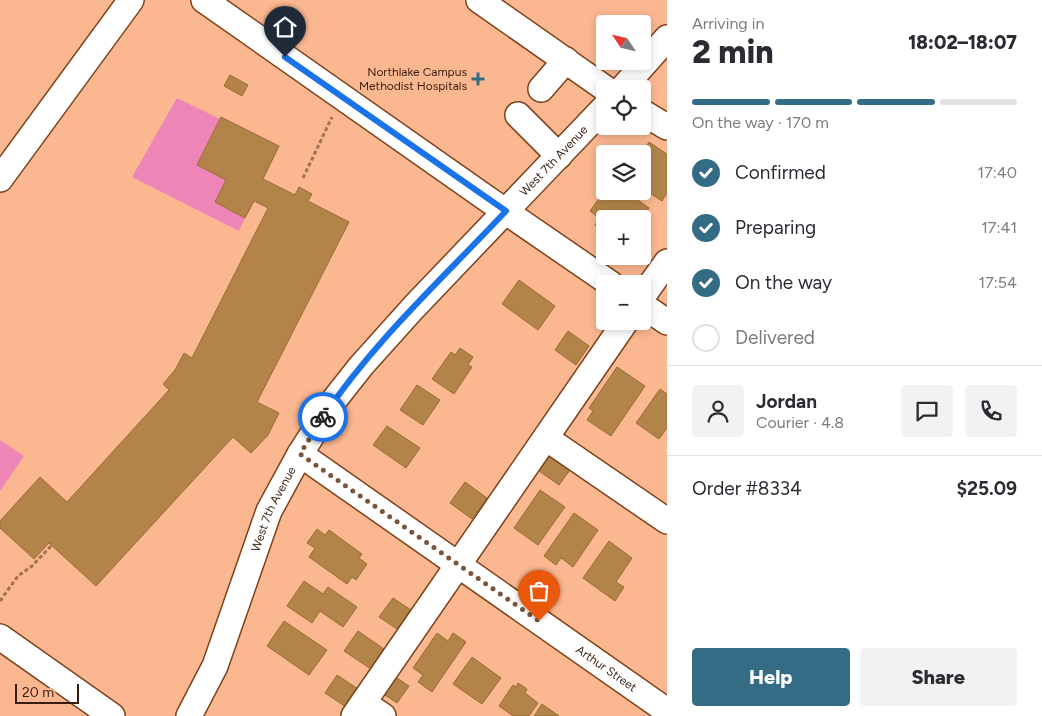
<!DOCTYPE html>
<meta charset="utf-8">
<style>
body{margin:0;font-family:Figtree,sans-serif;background:#f2f2f3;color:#2b2b33;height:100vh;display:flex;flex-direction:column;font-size:19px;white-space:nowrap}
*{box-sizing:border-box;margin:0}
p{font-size:16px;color:#7c7c81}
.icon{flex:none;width:28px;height:28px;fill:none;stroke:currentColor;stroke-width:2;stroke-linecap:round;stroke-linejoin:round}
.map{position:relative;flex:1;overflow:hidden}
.panel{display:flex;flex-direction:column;background:#fff;width:375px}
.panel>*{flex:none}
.needle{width:32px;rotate:305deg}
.tools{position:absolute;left:596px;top:15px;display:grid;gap:10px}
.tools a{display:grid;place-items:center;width:55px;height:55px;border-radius:5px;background:#fff;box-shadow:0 2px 8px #0003;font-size:25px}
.scale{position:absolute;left:15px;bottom:12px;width:64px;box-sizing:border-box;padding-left:5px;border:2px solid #381e0f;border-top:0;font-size:14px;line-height:18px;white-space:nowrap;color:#381e0f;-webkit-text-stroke:4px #fbb790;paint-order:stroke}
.pin{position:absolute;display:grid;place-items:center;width:42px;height:42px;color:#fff;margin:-51px -21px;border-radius:50% 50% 50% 0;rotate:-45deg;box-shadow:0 0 5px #0007}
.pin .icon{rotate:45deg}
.courier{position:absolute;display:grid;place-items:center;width:50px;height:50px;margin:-25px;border:4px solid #1a73e8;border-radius:50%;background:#fff;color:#222;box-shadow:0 1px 6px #0007}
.overview em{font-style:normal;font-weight:800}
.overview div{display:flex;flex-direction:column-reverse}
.overview{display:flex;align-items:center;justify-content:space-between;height:85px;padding:0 25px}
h1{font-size:32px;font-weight:800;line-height:38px}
.bar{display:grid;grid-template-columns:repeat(4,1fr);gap:8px 5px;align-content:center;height:60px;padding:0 25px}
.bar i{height:6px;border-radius:4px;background:#e1e1e2}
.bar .selected{background:#346c86}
.bar p{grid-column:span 4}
.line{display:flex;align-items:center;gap:12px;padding:0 25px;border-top:1px solid #e1e1e2}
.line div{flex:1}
.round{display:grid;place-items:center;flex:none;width:52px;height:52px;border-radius:5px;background:#f2f2f3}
ol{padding:0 25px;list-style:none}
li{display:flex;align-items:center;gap:15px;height:55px}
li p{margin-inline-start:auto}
li .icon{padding:5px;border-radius:50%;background:#346c86;color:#fff;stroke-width:4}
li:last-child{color:#7c7c81}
li i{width:28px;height:28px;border:2px solid #e1e1e2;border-radius:50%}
.cta{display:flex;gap:10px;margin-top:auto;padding:10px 25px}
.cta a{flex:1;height:58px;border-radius:5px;background:#346c86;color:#fff;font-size:20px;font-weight:800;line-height:58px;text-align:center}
.cta a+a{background:#f2f2f3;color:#2b2b33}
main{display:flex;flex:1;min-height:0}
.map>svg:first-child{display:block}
</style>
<main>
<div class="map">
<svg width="667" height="716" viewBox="0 0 667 716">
<rect width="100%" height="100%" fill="#fbb790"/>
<g fill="#ee85b7">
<path d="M 177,98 L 220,119 L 197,165 L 226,180 L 215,202 L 245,218 L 239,231 L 132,177 Z"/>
<path d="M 0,440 L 24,456 L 0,491 Z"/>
</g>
<g fill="#b3844a" stroke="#996c31">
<path d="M 230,75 L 248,85 L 242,96 L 224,86 Z"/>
<path d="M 221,117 L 279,146 L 263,179 L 295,195 L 299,187 L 312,194 L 308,201 L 349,222 L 257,402 L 279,413 L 268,435 L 251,453 L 233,437 L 96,586 L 49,543 L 34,559 L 0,528 L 0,521 L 40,477 L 67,502 L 169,390 L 163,384 L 175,370 L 184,353 L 192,358 L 268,208 L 254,201 L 245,218 L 215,202 L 226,180 L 197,165 Z"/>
<path d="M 649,142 L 667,154 L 667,193 L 662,201 L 642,188 L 642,154 L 641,154 Z"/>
<path d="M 605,190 L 605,191 L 625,191 L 649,208 L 642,219 L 605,219 L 605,232 L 595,225 L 599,218 L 590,211 Z"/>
<path d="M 519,280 L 555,306 L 538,330 L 502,304 Z"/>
<path d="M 568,331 L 589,346 L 576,365 L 555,350 Z"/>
<path d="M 460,348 L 473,357 L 468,365 L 472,367 L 454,394 L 432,379 L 451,352 L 455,355 Z"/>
<path d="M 617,367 L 645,386 L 611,436 L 587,420 L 593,411 L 589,408 Z"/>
<path d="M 417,385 L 440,400 L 423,425 L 400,410 Z"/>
<path d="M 660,389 L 667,394 L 667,428 L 659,439 L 636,423 Z"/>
<path d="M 387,426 L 420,448 L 406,468 L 373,445 Z"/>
<path d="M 551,453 L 572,467 L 559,485 L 539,471 Z"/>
<path d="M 465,482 L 487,498 L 472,519 L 450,503 Z"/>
<path d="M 540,490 L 565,507 L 538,545 L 514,528 Z"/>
<path d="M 574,513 L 598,530 L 573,567 L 561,558 L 556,565 L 544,556 Z"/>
<path d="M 317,529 L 325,535 L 329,530 L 362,554 L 359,558 L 367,564 L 356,580 L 352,577 L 347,584 L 309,557 L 315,548 L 307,543 Z"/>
<path d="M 609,541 L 632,558 L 616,582 L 624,587 L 615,601 L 583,578 Z"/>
<path d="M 304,581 L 323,594 L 328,587 L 357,607 L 343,627 L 320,611 L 312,623 L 287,606 Z"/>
<path d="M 393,598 L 411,610 L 397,629 L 379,617 Z"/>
<path d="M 284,621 L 327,650 L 309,675 L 267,646 Z"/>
<path d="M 358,631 L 384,649 L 371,669 L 344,651 Z"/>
<path d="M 437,633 L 448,641 L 453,633 L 466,642 L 432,692 L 418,682 L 423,675 L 413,668 Z"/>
<path d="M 472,657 L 501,678 L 482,704 L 453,684 Z"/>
<path d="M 337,675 L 358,689 L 346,707 L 325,693 Z"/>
<path d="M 394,676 L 409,686 L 397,703 L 382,693 Z"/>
<path d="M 518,683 L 527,689 L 525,693 L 538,703 L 529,716 L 513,716 L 499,706 L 513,685 L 516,687 Z"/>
<path d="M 542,704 L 559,716 L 534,716 Z"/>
</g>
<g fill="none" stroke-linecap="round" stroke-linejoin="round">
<defs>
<g id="minor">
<path d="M 204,0 L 486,198 L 611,284"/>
<path d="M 479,0 L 606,89"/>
<path d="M 541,89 L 566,60"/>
<path d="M 622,89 L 667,38"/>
<path d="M 642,112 L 667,127"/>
<path d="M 518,115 L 559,156"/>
<path d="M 0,179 L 131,0"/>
<path d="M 642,297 L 667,262"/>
<path d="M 642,305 L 667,322"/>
<path d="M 546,438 L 667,521"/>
<path id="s1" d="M 300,454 L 667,711"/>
<path d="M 0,637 L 112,716"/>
<path d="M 364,703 L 383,716"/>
<path id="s2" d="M 189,716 L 215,666 L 269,511 L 300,454 L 335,399 L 361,366 L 414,307 L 605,107"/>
<path d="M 354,716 L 626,321"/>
</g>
</defs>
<use href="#minor" stroke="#7c421b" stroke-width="28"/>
<g stroke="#a27155" stroke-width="3" stroke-dasharray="4 2.5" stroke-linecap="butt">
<path d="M 303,178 L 332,117"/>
<path d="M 0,601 L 18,576 L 32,566 L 52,545"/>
</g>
<use href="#minor" stroke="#fff" stroke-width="25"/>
</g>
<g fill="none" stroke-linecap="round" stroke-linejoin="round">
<path stroke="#7c543c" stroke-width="5" stroke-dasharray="0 9" d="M 323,417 L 300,454 L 539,621"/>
<path stroke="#1a73e8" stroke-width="6" d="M 285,57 L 506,211 C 443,278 374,341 323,417"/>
</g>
<path fill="#346c86" stroke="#fbb790" stroke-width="2" d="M475.5 71.5h5v5h5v5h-5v5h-5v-5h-5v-5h5z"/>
<g text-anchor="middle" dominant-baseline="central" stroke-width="4.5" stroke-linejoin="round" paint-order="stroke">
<g font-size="12" fill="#381e0f" stroke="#fbb790" text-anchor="end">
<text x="467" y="72">Northlake Campus<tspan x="467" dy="14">Methodist Hospitals</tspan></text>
</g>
<g font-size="12" fill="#381e0f" stroke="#fbb790">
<text stroke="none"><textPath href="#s2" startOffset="674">West 7th Avenue</textPath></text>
<text stroke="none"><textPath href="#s2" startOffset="224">West 7th Avenue</textPath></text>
<text stroke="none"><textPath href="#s1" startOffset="374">Arthur Street</textPath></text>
</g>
</g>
</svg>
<div class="tools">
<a><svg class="needle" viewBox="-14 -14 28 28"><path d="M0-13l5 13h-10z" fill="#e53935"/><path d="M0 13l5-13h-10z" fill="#7c7c81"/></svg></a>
<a><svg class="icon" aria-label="locate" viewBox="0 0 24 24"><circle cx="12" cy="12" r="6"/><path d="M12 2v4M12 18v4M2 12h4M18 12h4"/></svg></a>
<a><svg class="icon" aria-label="layers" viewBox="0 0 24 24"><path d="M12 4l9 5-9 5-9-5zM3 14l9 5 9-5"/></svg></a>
<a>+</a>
<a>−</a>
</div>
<div class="scale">20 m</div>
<div class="pin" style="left:539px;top:621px;background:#ea580c"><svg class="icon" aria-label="bag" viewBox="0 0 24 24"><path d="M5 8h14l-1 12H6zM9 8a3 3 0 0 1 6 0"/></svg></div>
<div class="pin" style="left:285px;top:57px;background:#1f2937"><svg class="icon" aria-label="home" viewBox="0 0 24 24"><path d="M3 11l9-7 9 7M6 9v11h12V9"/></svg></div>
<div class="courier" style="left:323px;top:417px"><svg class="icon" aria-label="bike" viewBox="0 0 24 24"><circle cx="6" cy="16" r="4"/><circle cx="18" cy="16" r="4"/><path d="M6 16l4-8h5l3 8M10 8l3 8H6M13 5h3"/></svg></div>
</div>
<section class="panel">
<div class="overview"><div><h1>2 min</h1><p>Arriving in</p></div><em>18:02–18:07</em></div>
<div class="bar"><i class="selected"></i><i class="selected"></i><i class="selected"></i><i></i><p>On the way · 170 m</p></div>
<ol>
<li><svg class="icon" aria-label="check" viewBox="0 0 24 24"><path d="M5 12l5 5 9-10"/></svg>Confirmed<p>17:40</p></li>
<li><svg class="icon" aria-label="check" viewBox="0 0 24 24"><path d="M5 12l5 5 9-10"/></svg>Preparing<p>17:41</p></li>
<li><svg class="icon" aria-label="check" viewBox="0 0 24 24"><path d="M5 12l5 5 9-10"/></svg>On the way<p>17:54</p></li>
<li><i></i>Delivered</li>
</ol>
<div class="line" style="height:90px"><a class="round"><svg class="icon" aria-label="person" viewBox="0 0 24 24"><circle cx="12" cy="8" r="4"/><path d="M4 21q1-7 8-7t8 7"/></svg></a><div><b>Jordan</b><p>Courier · 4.8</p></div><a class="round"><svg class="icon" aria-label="chat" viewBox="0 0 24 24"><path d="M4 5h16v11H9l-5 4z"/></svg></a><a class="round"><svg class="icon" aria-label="phone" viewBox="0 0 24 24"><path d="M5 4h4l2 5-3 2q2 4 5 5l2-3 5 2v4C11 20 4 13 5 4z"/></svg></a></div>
<div class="line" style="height:65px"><div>Order #8334</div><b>$25.09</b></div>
<div class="cta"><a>Help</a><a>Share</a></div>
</section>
</main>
